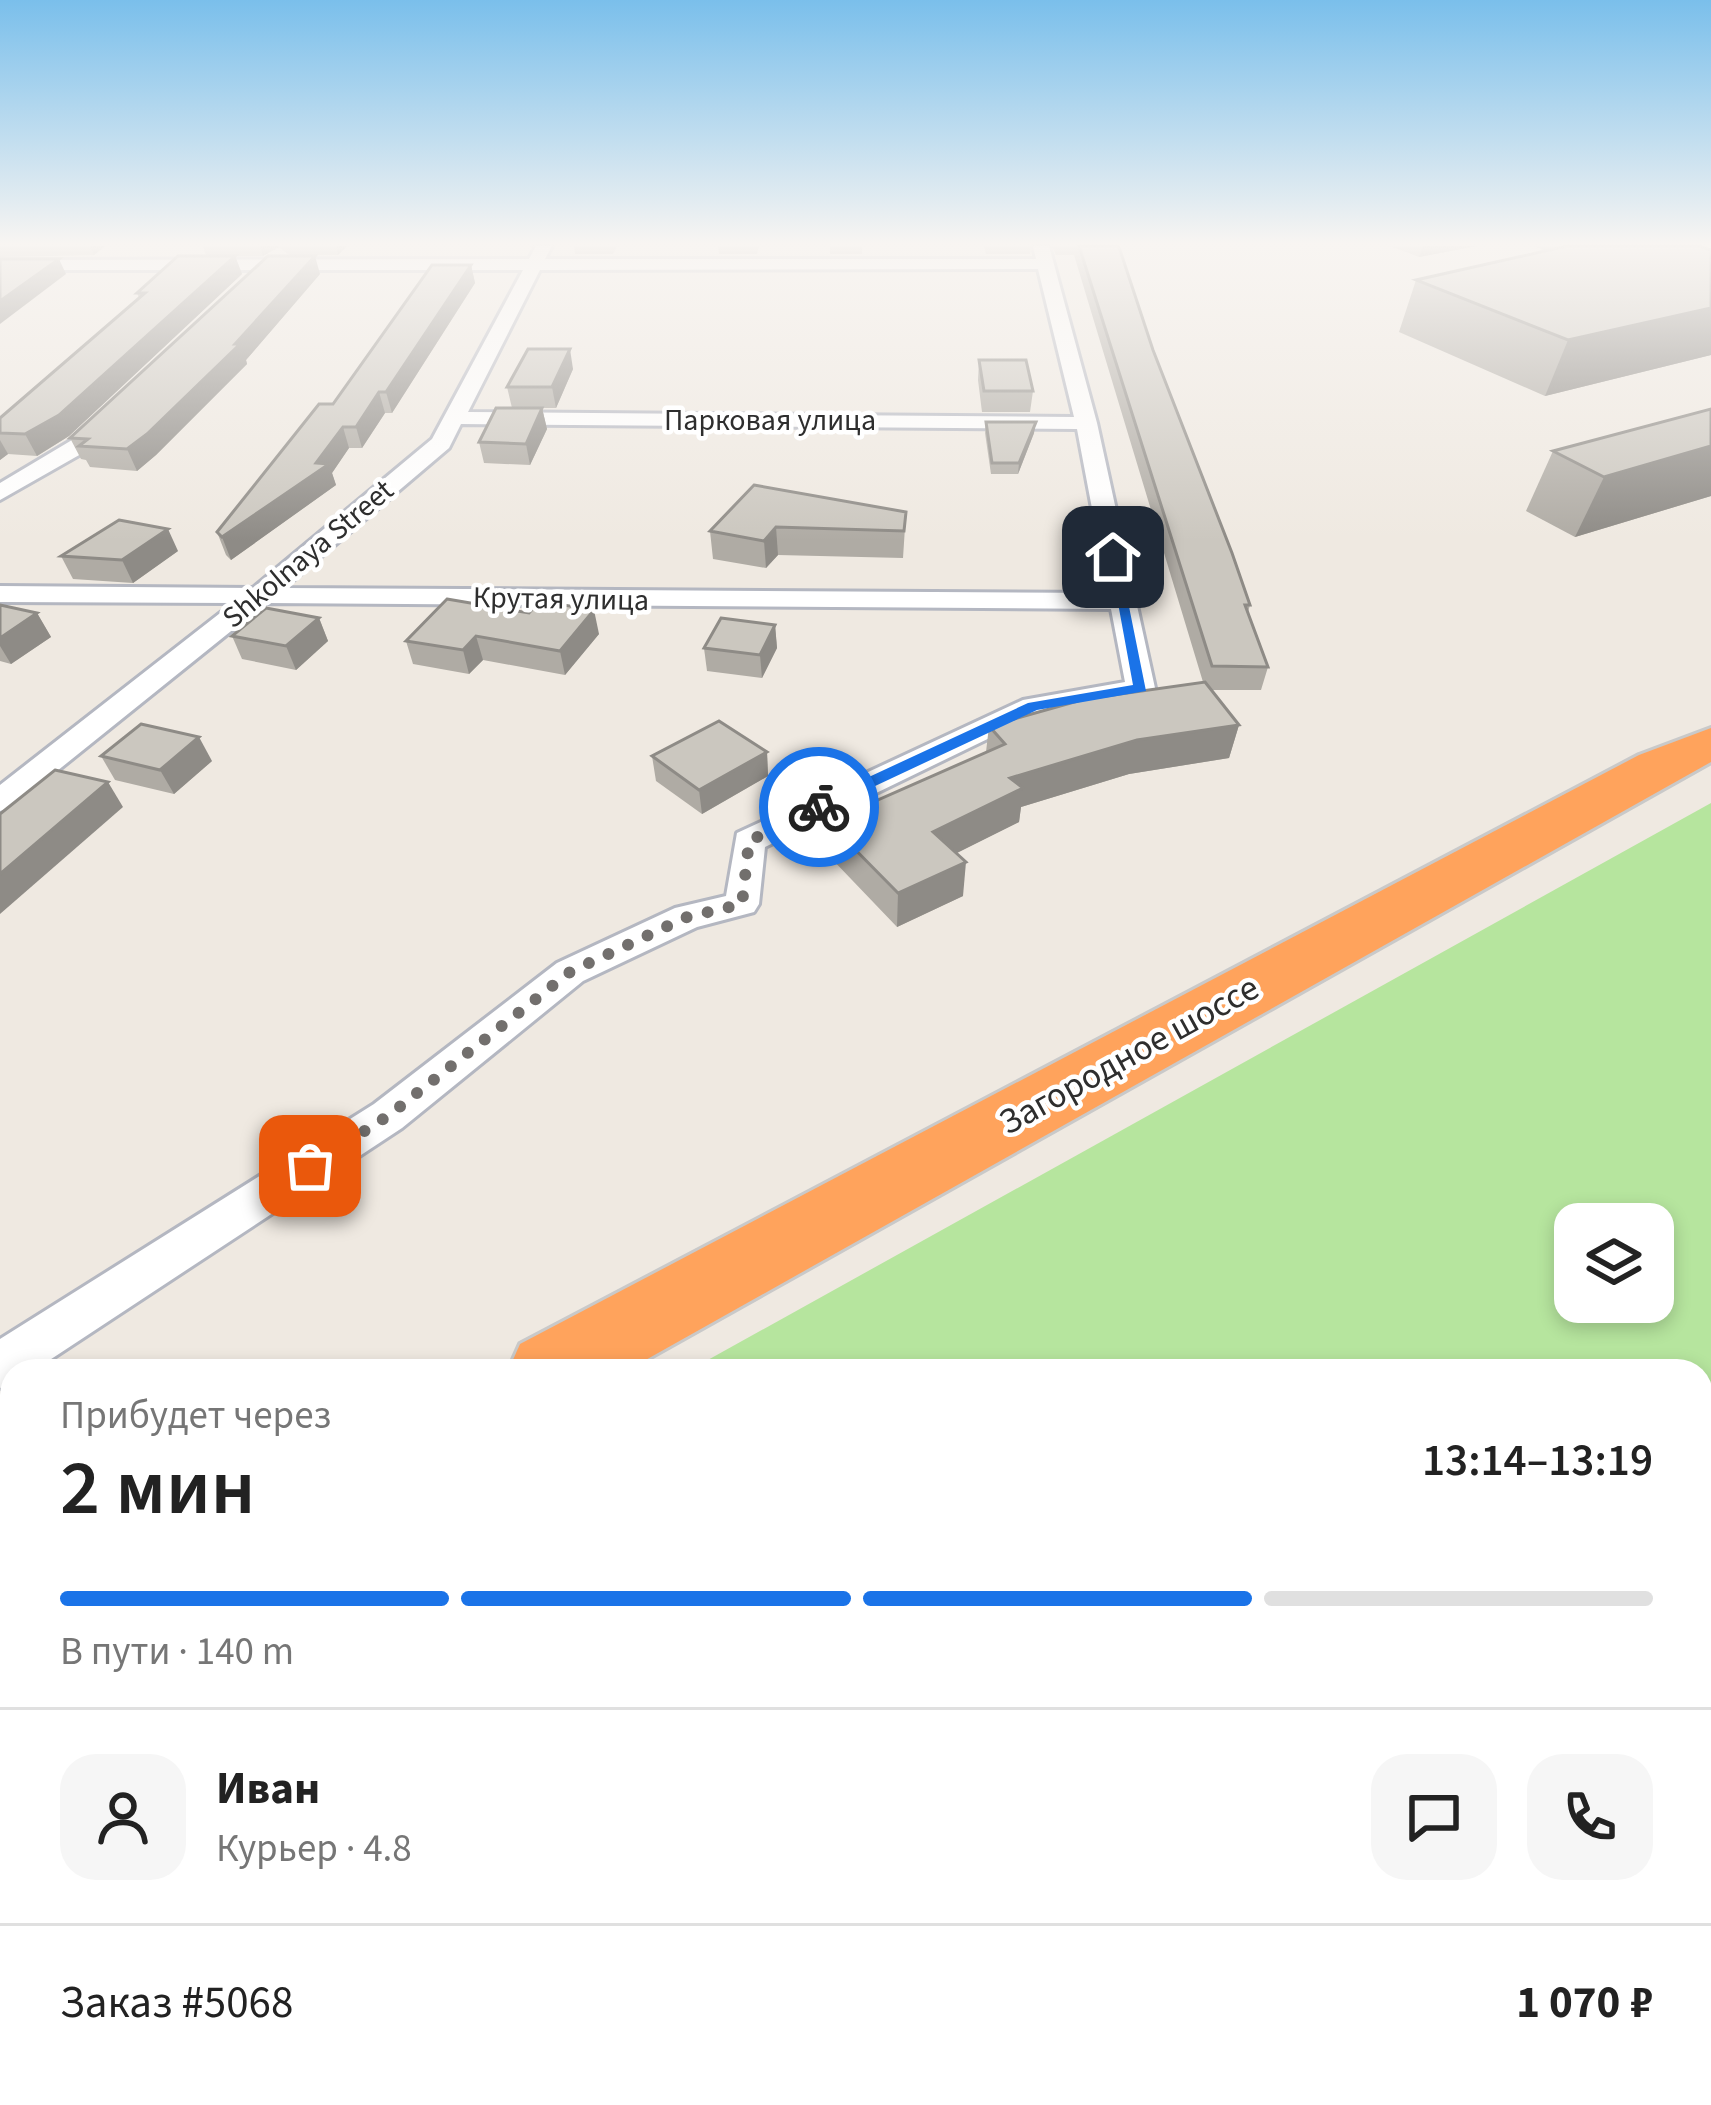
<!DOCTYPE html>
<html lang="ru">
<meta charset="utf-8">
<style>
body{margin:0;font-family:"Source Sans 3",sans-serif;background:#f6f6f6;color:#222;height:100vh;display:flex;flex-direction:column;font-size:45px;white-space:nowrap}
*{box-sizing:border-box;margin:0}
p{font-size:39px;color:#767676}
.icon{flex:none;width:66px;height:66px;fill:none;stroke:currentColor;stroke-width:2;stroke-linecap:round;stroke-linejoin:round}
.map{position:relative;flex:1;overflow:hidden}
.details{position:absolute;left:0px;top:1359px;width:1713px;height:747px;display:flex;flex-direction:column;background:#fff;border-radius:36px 36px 0 0;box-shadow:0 6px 18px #0003}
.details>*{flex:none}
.fabs{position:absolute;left:1554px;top:1203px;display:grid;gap:24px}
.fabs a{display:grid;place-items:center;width:120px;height:120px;border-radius:24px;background:#fff;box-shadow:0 6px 18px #0003;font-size:60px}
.pin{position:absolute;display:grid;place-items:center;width:102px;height:102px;color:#fff;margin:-51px;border-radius:24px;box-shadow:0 6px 18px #0006}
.courier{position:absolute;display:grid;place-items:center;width:120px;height:120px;margin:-60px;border:9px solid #1a73e8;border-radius:50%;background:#fff;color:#222;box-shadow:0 3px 15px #0007}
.headline em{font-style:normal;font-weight:600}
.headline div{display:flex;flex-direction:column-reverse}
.headline{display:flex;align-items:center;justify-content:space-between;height:204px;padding:0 60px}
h1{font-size:78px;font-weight:600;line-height:90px}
.bar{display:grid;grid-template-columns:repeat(4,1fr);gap:18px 12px;align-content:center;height:144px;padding:0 60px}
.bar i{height:15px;border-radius:9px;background:#e0e0e0}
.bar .selected{background:#1a73e8}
.bar p{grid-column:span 4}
.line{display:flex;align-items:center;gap:30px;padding:0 60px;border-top:3px solid #e0e0e0}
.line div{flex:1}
.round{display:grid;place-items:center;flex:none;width:126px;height:126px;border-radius:36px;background:#f6f6f6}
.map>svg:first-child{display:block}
</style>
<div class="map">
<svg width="1711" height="2105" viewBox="0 0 1711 2105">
<rect width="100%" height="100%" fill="#efe9e1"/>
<path fill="#b6e59e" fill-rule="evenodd" d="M 1711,803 L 1711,2105 L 392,2105 L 393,2094 L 1701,2094 L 1701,1371 L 688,1371 ZM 1575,1224 L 1653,1224 L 1653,1302 L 1575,1302 Z"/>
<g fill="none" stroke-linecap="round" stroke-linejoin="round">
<defs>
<g id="street">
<path d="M 536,246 L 552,246 L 545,259 L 1036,259 L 1033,246 L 1049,246 L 1097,423 L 1155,688 L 1141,697 L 1041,713 L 765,847 L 759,904 L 754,912 L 697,927 L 583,981 L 402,1128 L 33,1371 L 12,1371 L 12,1384 L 0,1388 L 0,1339 L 374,1104 L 557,963 L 675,908 L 726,896 L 737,833 L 1023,700 L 1125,682 L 1111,609 L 266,603 L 11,808 L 0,811 L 0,785 L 233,603 L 0,602 L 0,586 L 253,588 L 432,439 L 523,270 L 0,270 L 0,260 L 529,259 ZM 1038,269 L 1074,417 L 468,412 L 540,270 ZM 461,424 L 1077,429 L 1108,593 L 284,588 L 449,448 Z"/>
<path d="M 113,408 L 123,414 L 88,450 L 0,500 L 0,483 L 72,440 Z"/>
</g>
<g id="highway">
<path d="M 1711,728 L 1711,762 L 626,1371 L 508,1371 L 520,1344 L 1639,755 Z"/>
<path d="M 12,1639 L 12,1737 L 0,1742 L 0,1644 Z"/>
</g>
</defs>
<use href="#street" stroke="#b4b7c1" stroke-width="6"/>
<use href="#highway" stroke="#c9c9c9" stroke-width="6"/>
<use href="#street" fill="#fff" fill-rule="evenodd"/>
<use href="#highway" fill="#ffa35c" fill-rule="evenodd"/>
</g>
<g fill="#afaba4">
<path d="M 0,246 L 105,246 L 94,255 L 0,257 Z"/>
<path d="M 203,246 L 347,246 L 338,255 L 289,255 L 279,247 L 263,256 L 206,256 Z"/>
<path d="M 574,246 L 617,246 L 613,254 L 575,254 Z"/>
<path d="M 718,246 L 759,246 L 757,254 L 719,254 Z"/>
<rect x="830" y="246" width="32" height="8"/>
<path d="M 984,246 L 1031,246 L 1030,254 L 986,254 Z"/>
<path d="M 1052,246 L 1118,246 L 1153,350 L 1250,605 L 1248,612 L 1268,667 L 1261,690 L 1211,690 L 1239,725 L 1229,758 L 1129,774 L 1021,807 L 1019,822 L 956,853 L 963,896 L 897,927 L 829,856 L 828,822 L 986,752 L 989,726 L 1203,682 L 1074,255 L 1056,255 Z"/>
<path d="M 1390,246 L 1477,246 L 1419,257 Z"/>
<path d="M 1534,246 L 1699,246 L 1711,250 L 1711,355 L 1545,396 L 1399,332 L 1416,280 L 1546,251 Z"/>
<path d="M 235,256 L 242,274 L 69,436 L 37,456 L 8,454 L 0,460 L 0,418 L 139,298 L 137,293 Z"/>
<path d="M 471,265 L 475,283 L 392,413 L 385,413 L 362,448 L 349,448 L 332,473 L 336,485 L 231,560 L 226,555 L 217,532 L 333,404 Z"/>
<path d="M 320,274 L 246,360 L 247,364 L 156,455 L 137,471 L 90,467 L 86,460 L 81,459 L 70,438 Z"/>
<path d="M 979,360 L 1033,391 L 1030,412 L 982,412 L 978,380 Z"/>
<path d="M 573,369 L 556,408 L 542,408 L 547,429 L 530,465 L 484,463 L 479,442 L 512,408 L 507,387 Z"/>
<path d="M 1711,409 L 1711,496 L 1575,537 L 1526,511 L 1553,451 Z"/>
<path d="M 986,422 L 1034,433 L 1018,474 L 991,474 L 985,433 Z"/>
<path d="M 906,512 L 903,558 L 778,555 L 766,568 L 713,559 L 710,531 Z"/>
<path d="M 178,551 L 133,583 L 73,579 L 61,556 Z"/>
<path d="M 447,599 L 599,634 L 565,675 L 483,660 L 469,674 L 413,664 L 406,641 Z"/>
<path d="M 0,605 L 37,613 L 51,637 L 11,664 L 0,661 Z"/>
<path d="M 319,618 L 328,641 L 296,670 L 242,659 L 232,636 Z"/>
<path d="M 775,625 L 777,648 L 762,678 L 707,671 L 704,648 Z"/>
<path d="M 767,752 L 768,776 L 702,814 L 656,781 L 652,756 Z"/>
<path d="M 101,756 L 212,761 L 174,794 L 115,780 Z"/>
</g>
<g fill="#8e8b86">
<path d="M 90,246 L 105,246 L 94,255 Z"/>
<path d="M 260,246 L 279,246 L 279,247 L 263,256 Z"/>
<path d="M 336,246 L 347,246 L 338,255 Z"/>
<path d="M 1423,246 L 1477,246 L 1419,257 Z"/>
<path d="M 235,256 L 242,274 L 69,436 L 37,456 L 25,434 Z"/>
<path d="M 315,256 L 320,274 L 246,360 L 247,364 L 156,455 L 137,471 L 127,449 L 235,344 Z"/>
<path d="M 59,259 L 66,274 L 0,324 L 0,301 Z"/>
<path d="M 471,265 L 475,283 L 392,413 L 386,392 Z"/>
<path d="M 1711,308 L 1711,355 L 1545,396 L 1568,340 Z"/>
<path d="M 570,349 L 573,369 L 556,408 L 552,387 Z"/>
<path d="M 379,392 L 385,413 L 362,448 L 356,427 Z"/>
<path d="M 542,408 L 547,429 L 530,465 L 526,444 Z"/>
<path d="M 1036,422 L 1034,433 L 1018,474 L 1019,463 Z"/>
<path d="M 343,427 L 349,448 L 332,473 L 336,485 L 231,560 L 222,537 L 316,463 Z"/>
<path d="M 0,440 L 8,454 L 0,460 Z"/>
<path d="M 1711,446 L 1711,496 L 1575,537 L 1604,477 Z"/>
<path d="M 776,527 L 778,555 L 766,568 L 764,541 Z"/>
<path d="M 168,529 L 178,551 L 133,583 L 122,560 Z"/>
<path d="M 594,610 L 599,634 L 565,675 L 560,651 Z"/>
<path d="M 37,613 L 51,637 L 11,664 L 0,646 L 0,638 Z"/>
<path d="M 319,618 L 328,641 L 296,670 L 286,646 Z"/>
<path d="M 775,625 L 777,648 L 762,678 L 760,655 Z"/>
<path d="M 476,636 L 483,660 L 469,674 L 463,650 Z"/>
<path d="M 1239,725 L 1229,758 L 1129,774 L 1021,807 L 1019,822 L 931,866 L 933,832 L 1010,778 L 1137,740 Z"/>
<path d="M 199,737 L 212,761 L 174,794 L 160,770 Z"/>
<path d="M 767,752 L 768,776 L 702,814 L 699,790 Z"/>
<path d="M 108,782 L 123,807 L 0,914 L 0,874 Z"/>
<path d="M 966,862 L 963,896 L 897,927 L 898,893 Z"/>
</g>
<g fill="#cbc7bf" stroke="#8e8b86" stroke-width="3">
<path d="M 1079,246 L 1118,246 L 1120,250 L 1153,350 L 1232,553 L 1250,605 L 1245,605 L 1268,667 L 1212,666 Z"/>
<path d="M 1567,246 L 1699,246 L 1711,250 L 1711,308 L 1568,340 L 1416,280 Z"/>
<path d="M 178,256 L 235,256 L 59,415 L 25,434 L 0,433 L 0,418 L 145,293 L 137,293 Z"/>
<path d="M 268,256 L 315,256 L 235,344 L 240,344 L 147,434 L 127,449 L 79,446 L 88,439 L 70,438 Z"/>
<path d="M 0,259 L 59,259 L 0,301 Z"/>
<path d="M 432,265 L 471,265 L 386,392 L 379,392 L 356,427 L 343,427 L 316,463 L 329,464 L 222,537 L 217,532 L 319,404 L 333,404 Z"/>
<path d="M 528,349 L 570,349 L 552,387 L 507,387 Z"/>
<path d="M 979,360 L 1026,360 L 1033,391 L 984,391 Z"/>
<path d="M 496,408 L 542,408 L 526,444 L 479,442 Z"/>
<path d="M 1711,409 L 1711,446 L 1604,477 L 1553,451 Z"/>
<path d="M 986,422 L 1036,422 L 1019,463 L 992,463 Z"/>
<path d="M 754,485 L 906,512 L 904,531 L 776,527 L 764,541 L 710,531 Z"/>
<path d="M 119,520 L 168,529 L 122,560 L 61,556 Z"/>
<path d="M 447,599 L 529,613 L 540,601 L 594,610 L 560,651 L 476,636 L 463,650 L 406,641 Z"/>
<path d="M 0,605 L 37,613 L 0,638 Z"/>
<path d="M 266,608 L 319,618 L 286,646 L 232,636 Z"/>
<path d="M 721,618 L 775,625 L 760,655 L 704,648 Z"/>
<path d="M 1205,682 L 1239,725 L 1137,740 L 1010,778 L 1023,788 L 933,832 L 966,862 L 898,893 L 828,822 L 1005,744 L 989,726 L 1085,699 Z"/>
<path d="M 719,721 L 767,752 L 699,790 L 652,756 Z"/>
<path d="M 141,724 L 199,737 L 160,770 L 101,756 Z"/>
<path d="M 55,770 L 108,782 L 0,874 L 0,814 Z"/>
</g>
<linearGradient id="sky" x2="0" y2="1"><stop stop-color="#7abfeb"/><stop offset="0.45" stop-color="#f8f5f2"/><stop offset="1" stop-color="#f8f5f2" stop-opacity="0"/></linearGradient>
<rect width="1711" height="541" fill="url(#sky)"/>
<path fill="#1a73e8" d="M 1109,554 L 1119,557 L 1146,691 L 1037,710 L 824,810 L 813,810 L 813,803 L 1028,703 L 1133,685 Z"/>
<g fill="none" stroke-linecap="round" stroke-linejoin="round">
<path stroke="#726f6d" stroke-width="12" stroke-dasharray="0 21.6" d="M 310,1166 L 388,1116 L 570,972 L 687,917 L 742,904 L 749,841 L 819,807"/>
</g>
<g text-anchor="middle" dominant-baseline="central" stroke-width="9" stroke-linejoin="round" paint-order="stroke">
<g font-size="30" fill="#2e2e2e" stroke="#fff">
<text x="770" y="420">Парковая улица</text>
<text transform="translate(308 554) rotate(-40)">Shkolnaya Street</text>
<text transform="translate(561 599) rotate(1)">Крутая улица</text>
</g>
<g font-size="36" fill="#2e2e2e" stroke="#fff">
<text transform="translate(1129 1055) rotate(-29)">Загородное шоссе</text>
</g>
</g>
</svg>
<div class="fabs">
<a><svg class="icon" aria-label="layers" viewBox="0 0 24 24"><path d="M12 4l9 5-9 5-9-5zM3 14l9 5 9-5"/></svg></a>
</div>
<div class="pin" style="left:310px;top:1166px;background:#ea580c"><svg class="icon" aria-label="bag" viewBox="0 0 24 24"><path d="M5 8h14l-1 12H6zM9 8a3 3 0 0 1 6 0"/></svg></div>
<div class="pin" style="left:1113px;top:557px;background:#1f2937"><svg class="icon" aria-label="home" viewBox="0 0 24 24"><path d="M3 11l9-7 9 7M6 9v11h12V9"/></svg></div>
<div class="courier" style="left:819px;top:807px"><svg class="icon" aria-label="bike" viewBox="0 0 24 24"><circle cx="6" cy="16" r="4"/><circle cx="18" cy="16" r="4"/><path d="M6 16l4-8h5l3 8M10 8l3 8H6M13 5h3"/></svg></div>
<section class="details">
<div class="headline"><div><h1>2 мин</h1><p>Прибудет через</p></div><em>13:14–13:19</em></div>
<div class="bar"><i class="selected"></i><i class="selected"></i><i class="selected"></i><i></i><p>В пути · 140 m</p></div>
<div class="line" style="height:216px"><a class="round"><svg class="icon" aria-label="person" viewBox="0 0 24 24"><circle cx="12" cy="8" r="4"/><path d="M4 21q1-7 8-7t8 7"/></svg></a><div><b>Иван</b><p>Курьер · 4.8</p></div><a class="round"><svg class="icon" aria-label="chat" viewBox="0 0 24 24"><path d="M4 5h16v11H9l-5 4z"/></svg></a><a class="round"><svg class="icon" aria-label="phone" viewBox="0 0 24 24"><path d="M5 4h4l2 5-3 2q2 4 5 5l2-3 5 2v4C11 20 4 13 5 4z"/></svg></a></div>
<div class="line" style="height:156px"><div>Заказ #5068</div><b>1 070 ₽</b></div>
</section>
</div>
